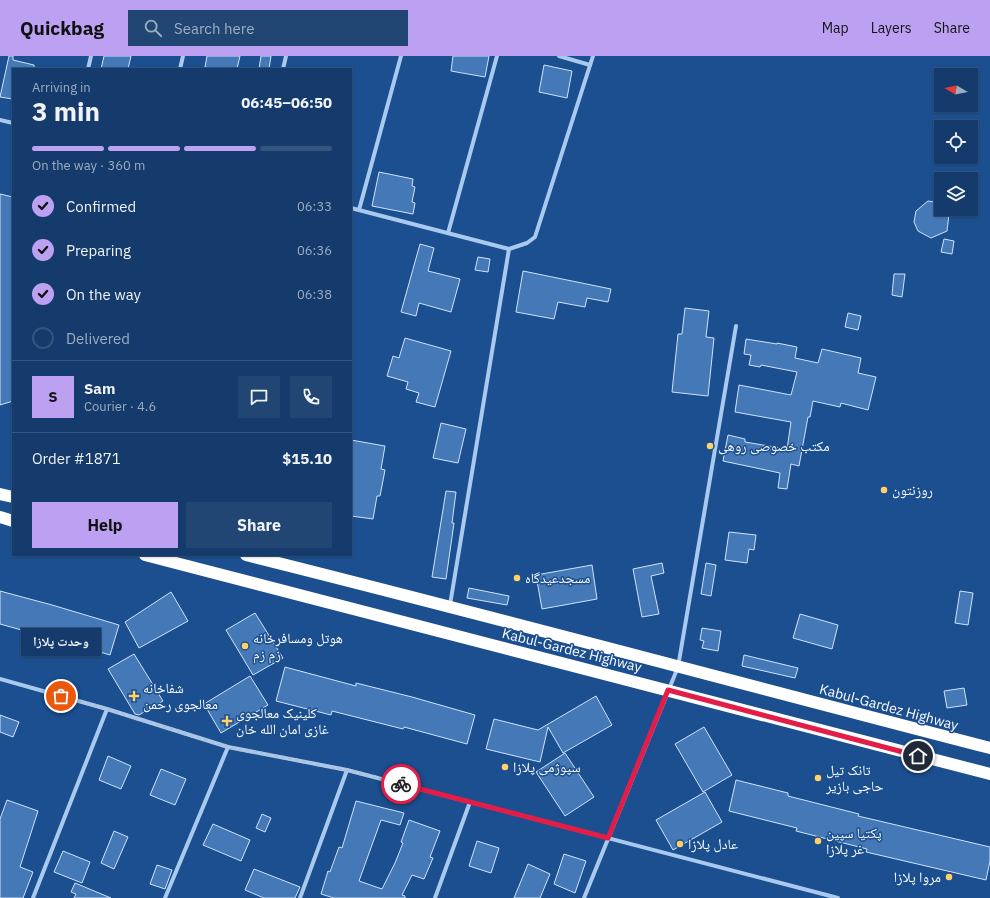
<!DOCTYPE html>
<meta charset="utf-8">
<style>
body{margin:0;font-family:"IBM Plex Sans","Noto Naskh Arabic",sans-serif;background:#214673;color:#f1f3f6;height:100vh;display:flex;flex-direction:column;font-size:15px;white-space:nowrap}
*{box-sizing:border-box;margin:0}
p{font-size:13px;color:#9dadc1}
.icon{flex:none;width:22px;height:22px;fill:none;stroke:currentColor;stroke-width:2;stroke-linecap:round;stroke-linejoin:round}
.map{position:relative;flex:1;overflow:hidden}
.side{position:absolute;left:12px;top:12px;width:340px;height:488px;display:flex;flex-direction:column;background:#143b6b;border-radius:0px;box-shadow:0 1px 3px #0004,0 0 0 1px #33557e}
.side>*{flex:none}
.needle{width:26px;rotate:280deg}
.tools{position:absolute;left:934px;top:12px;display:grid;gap:8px}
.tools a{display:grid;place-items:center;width:44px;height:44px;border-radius:0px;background:#143b6b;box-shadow:0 1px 3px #0004,0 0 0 1px #33557e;font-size:20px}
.pin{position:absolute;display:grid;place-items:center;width:34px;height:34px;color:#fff;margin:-17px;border:2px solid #fff;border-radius:50%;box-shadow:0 1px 4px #0007}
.courier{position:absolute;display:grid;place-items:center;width:40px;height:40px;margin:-20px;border:3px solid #e11d48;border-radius:50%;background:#fff;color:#222;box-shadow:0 1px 5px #0007}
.bubble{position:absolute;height:28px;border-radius:0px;background:#143b6b;box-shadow:0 1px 3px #0004,0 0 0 1px #33557e;font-size:13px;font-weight:700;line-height:28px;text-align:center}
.headline em{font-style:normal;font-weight:700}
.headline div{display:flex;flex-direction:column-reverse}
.headline{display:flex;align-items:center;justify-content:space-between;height:68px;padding:0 20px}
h1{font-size:26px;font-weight:700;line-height:30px}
.bar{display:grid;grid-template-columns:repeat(4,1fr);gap:6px 4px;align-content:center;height:48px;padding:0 20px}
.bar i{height:5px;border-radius:3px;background:#33557e}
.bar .active{background:#bca0f2}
.bar p{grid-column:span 4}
.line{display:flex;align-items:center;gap:10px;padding:0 20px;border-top:1px solid #33557e}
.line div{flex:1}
.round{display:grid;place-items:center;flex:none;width:42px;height:42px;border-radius:0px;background:#214673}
ol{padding:0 20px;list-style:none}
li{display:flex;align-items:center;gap:12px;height:44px}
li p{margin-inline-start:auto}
li .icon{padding:4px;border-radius:50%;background:#bca0f2;color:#111;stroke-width:4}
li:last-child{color:#9dadc1}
li i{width:22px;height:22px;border:2px solid #33557e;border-radius:50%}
.cta{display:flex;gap:8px;margin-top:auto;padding:8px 20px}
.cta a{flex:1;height:46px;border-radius:0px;background:#bca0f2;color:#111;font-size:16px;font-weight:700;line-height:46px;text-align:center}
.cta a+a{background:#214673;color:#f1f3f6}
header{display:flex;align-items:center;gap:24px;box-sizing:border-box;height:56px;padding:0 20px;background:#bca0f2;color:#111}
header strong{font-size:19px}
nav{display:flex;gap:22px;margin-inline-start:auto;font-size:14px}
.search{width:280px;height:36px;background:#214673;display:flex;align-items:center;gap:10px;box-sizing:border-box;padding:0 14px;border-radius:0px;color:#9dadc1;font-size:15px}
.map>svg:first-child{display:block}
</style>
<header>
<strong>Quickbag</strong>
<div class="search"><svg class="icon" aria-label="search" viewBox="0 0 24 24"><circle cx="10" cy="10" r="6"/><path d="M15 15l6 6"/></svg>Search here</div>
<nav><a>Map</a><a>Layers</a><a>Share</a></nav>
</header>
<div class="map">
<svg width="990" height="842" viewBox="0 0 990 842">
<rect width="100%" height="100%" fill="#1b4f8f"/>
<g fill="#4478b7" stroke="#cfe3fa">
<path d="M 9,0 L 13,0 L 13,4 L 34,9 L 34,13 L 13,13 L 13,43 L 0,41 Z"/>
<path d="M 104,0 L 131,0 L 128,13 L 101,13 Z"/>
<path d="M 207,0 L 240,0 L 237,13 L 215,13 L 205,11 Z"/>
<path d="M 261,0 L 271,0 L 269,13 L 259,13 Z"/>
<path d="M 453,0 L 489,0 L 485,21 L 451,15 Z"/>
<path d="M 544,9 L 572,15 L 567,42 L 539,36 Z"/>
<path d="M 379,116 L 413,123 L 412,130 L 415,131 L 412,146 L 415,147 L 413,158 L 372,150 Z"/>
<path d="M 0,138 L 13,141 L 13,345 L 0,349 Z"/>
<path d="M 928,145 L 941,147 L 941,153 L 944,153 L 949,158 L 947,175 L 931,182 L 918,175 L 914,166 L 916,155 Z"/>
<path d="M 944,183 L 954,185 L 952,198 L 941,196 Z"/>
<path d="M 420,188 L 434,192 L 428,215 L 460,223 L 451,256 L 419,247 L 416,260 L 401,256 Z"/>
<path d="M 478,201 L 490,203 L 488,216 L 475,214 Z"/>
<path d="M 523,215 L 611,233 L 608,246 L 587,242 L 585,251 L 558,246 L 554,263 L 516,256 Z"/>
<path d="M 894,218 L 905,218 L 902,241 L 892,239 Z"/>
<path d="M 685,252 L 709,255 L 706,281 L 714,282 L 708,340 L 672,336 L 678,278 L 682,278 Z"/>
<path d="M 848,257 L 861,260 L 858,274 L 845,271 Z"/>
<path d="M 405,282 L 451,295 L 435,351 L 416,346 L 419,337 L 406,333 L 408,326 L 387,320 L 393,300 L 399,302 Z"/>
<path d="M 746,283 L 777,288 L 777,287 L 797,291 L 795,302 L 818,307 L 822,293 L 861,302 L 858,317 L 876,321 L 868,354 L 841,347 L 840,351 L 813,345 L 810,361 L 808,361 L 799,410 L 791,408 L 787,433 L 778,432 L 780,417 L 723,405 L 728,379 L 745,383 L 745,386 L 787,393 L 791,366 L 735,356 L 739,329 L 791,339 L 797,316 L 761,309 L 760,311 L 749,309 L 751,299 L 744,298 Z"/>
<path d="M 441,367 L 466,373 L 458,407 L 433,402 Z"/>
<path d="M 351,384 L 385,390 L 381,413 L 385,414 L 380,440 L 377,440 L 373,463 L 351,460 Z"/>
<path d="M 446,435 L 456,436 L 452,467 L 454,467 L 446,523 L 432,521 Z"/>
<path d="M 729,476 L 756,479 L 754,494 L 749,493 L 747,507 L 725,504 Z"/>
<path d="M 662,507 L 664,517 L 651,520 L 659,558 L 642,561 L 633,513 Z"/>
<path d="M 706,507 L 716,509 L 711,540 L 701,538 Z"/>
<path d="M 592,509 L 597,543 L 542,553 L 536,519 Z"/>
<path d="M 469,532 L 509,540 L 507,549 L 467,542 Z"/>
<path d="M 0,535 L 52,549 L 119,569 L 110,599 L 44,579 L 43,580 L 0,568 Z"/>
<path d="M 960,535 L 973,537 L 968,569 L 955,567 Z"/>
<path d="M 171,536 L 188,565 L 139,592 L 125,566 Z"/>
<path d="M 255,557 L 283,602 L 253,619 L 226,574 Z"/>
<path d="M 800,558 L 838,569 L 832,593 L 793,582 Z"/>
<path d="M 702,572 L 721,575 L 718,595 L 702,592 L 704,585 L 700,584 Z"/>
<path d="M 134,598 L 163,645 L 139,659 L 135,658 L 108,613 Z"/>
<path d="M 744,599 L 798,612 L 795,622 L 742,610 Z"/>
<path d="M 285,611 L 356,630 L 356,627 L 412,641 L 475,659 L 467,688 L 404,671 L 403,673 L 332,655 L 331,659 L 276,645 Z"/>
<path d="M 250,620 L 268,649 L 221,677 L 204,648 Z"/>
<path d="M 964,632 L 967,649 L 947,652 L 944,635 Z"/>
<path d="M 596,640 L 612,669 L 563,697 L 548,671 L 540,706 L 486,693 L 494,663 L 538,674 Z"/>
<path d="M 0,659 L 19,666 L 13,681 L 0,676 Z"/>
<path d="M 704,671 L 732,719 L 703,736 L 675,688 Z"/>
<path d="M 565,697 L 594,741 L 565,760 L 536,716 Z"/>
<path d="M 108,700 L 131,710 L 121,733 L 99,724 Z"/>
<path d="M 161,713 L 186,723 L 175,749 L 150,739 Z"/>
<path d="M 736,724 L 788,737 L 788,740 L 859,758 L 858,760 L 990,791 L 990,805 L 986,824 L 866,796 L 867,793 L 796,775 L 797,772 L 729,755 Z"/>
<path d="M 705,736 L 722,766 L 673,794 L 656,764 Z"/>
<path d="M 7,744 L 38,755 L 20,811 L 33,816 L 23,842 L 0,842 L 0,763 Z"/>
<path d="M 356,745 L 404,757 L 400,769 L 381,764 L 359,825 L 382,833 L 395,807 L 403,787 L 401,786 L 409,764 L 440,775 L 430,801 L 433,802 L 424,823 L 412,819 L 402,839 L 405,840 L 405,842 L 334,842 L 321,838 L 328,815 L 330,816 L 339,791 L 342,792 Z"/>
<path d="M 262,758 L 271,762 L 265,776 L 256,772 Z"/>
<path d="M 213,768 L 250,784 L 241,805 L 203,789 Z"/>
<path d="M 114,775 L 128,781 L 114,813 L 101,807 Z"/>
<path d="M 477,785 L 499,792 L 491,817 L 469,810 Z"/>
<path d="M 63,795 L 90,806 L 82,827 L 54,816 Z"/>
<path d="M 564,798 L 586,805 L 575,837 L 554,828 Z"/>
<path d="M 528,808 L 550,818 L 540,842 L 514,842 Z"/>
<path d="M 157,809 L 172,814 L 165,833 L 150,828 Z"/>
<path d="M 254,813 L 300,831 L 295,842 L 264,842 L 245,834 Z"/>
<path d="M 75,827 L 111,842 L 74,842 L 76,838 L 71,836 Z"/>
</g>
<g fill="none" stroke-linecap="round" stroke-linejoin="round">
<g stroke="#a9c9ee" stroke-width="4">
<path d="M 559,0 L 590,9"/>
<path d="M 88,13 L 91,0"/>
<path d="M 180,13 L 183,0"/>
<path d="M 283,13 L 286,0"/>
<path d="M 0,64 L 13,67"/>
<path d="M 351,152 L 509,193 L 527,187 L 535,181 L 593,0"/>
<path d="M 359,154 L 401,0"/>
<path d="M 448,177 L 497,0"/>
<path d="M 450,549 L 509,193"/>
<path d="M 0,623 L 107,653 L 228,691 L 347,714 L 838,842"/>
<path d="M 33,842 L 107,653"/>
<path d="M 165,842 L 228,691"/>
<path d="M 300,842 L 347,714"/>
<path d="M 435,842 L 470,746"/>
<path d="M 584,842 L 678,611 L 736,270"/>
</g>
<g stroke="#fff" stroke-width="12">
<path d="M 0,438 L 13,441"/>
<path d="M 0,461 L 13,465"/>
<path d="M 145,499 L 990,718"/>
<path d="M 246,499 C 495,561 742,628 990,692"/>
</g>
</g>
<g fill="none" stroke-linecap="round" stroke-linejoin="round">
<path stroke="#afc1d8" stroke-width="4" stroke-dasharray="0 7.2" d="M 61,640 L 107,653 L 228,691 L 347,714 L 401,728"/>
<path stroke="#e11d48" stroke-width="5" d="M 401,728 L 608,782 L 668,634 L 918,700"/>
</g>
<g fill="#ffd166" stroke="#1b4f8f" stroke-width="1.5">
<circle cx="710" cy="390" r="4"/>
<circle cx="884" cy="434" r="4"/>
<circle cx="517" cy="522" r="4"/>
<circle cx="245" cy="590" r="4"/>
<path d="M132 634h4v4h4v4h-4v4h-4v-4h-4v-4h4z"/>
<path d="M225 659h4v4h4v4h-4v4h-4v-4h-4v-4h4z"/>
<circle cx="505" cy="711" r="4"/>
<circle cx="818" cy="722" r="4"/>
<circle cx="818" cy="785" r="4"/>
<circle cx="680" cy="788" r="4"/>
<circle cx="949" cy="821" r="4"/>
</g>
<g text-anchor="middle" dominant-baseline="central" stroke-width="3" stroke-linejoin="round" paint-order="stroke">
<g font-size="14" fill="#fff" stroke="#1b4f8f" text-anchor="start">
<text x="718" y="390">مکتب خصوصی روهی</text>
<text x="892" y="434">روزنتون</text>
<text x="525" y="522">مسجدعیدگاه</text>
<text x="253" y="582">هوتل ومسافرخانه<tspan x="253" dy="16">زم زم</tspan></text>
<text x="143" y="632">شفاخانه<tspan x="143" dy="16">معالجوی رحمن</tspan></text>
<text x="236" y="657">کلینیک معالجوی<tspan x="236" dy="16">غازی امان الله خان</tspan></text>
<text x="513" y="711">سپوژمی پلازا</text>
<text x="826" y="714">تانک تیل<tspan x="826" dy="16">حاجی بازیر</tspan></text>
<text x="826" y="777">پکتیا سپین<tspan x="826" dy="16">غر پلازا</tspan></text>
<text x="688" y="788">عادل پلازا</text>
<text x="941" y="821" text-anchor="end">مروا پلازا</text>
</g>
<g font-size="14" fill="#fff" stroke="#1b4f8f">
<text transform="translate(572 594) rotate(14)">Kabul-Gardez Highway</text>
<text transform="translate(889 651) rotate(15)">Kabul-Gardez Highway</text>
</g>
</g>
</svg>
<div class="tools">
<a><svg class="needle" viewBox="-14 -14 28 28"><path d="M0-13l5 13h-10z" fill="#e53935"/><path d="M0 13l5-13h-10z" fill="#9dadc1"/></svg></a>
<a><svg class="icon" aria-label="locate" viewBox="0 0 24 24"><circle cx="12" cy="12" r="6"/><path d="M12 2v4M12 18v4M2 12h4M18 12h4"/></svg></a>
<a><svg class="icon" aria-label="layers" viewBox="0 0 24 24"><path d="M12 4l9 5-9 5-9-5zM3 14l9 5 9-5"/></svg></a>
</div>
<div class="pin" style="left:61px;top:640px;background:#ea580c"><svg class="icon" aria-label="bag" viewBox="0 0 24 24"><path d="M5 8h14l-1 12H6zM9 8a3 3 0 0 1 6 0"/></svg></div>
<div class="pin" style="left:918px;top:700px;background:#1f2937"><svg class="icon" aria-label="home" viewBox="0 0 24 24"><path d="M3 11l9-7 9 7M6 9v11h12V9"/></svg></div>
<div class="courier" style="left:401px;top:728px"><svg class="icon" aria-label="bike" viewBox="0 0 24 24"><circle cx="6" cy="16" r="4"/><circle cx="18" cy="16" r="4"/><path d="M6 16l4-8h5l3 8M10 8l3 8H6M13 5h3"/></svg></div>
<div class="bubble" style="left:21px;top:572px;width:80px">وحدت پلازا</div>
<section class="side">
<div class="headline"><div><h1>3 min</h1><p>Arriving in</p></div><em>06:45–06:50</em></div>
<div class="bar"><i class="active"></i><i class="active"></i><i class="active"></i><i></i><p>On the way · 360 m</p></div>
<ol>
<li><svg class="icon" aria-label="check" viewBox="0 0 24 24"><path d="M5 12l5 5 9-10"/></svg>Confirmed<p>06:33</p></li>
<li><svg class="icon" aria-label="check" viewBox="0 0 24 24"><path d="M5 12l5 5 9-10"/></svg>Preparing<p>06:36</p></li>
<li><svg class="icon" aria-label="check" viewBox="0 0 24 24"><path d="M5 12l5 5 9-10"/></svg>On the way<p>06:38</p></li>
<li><i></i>Delivered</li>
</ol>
<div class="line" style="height:72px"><b class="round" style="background:#bca0f2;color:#111">S</b><div><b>Sam</b><p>Courier · 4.6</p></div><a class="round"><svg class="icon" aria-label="chat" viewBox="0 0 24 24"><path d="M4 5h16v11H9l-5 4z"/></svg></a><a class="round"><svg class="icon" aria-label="phone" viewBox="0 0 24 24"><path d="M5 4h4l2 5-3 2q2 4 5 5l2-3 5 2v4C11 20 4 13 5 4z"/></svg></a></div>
<div class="line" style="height:52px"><div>Order #1871</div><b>$15.10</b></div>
<div class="cta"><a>Help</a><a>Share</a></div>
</section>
</div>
